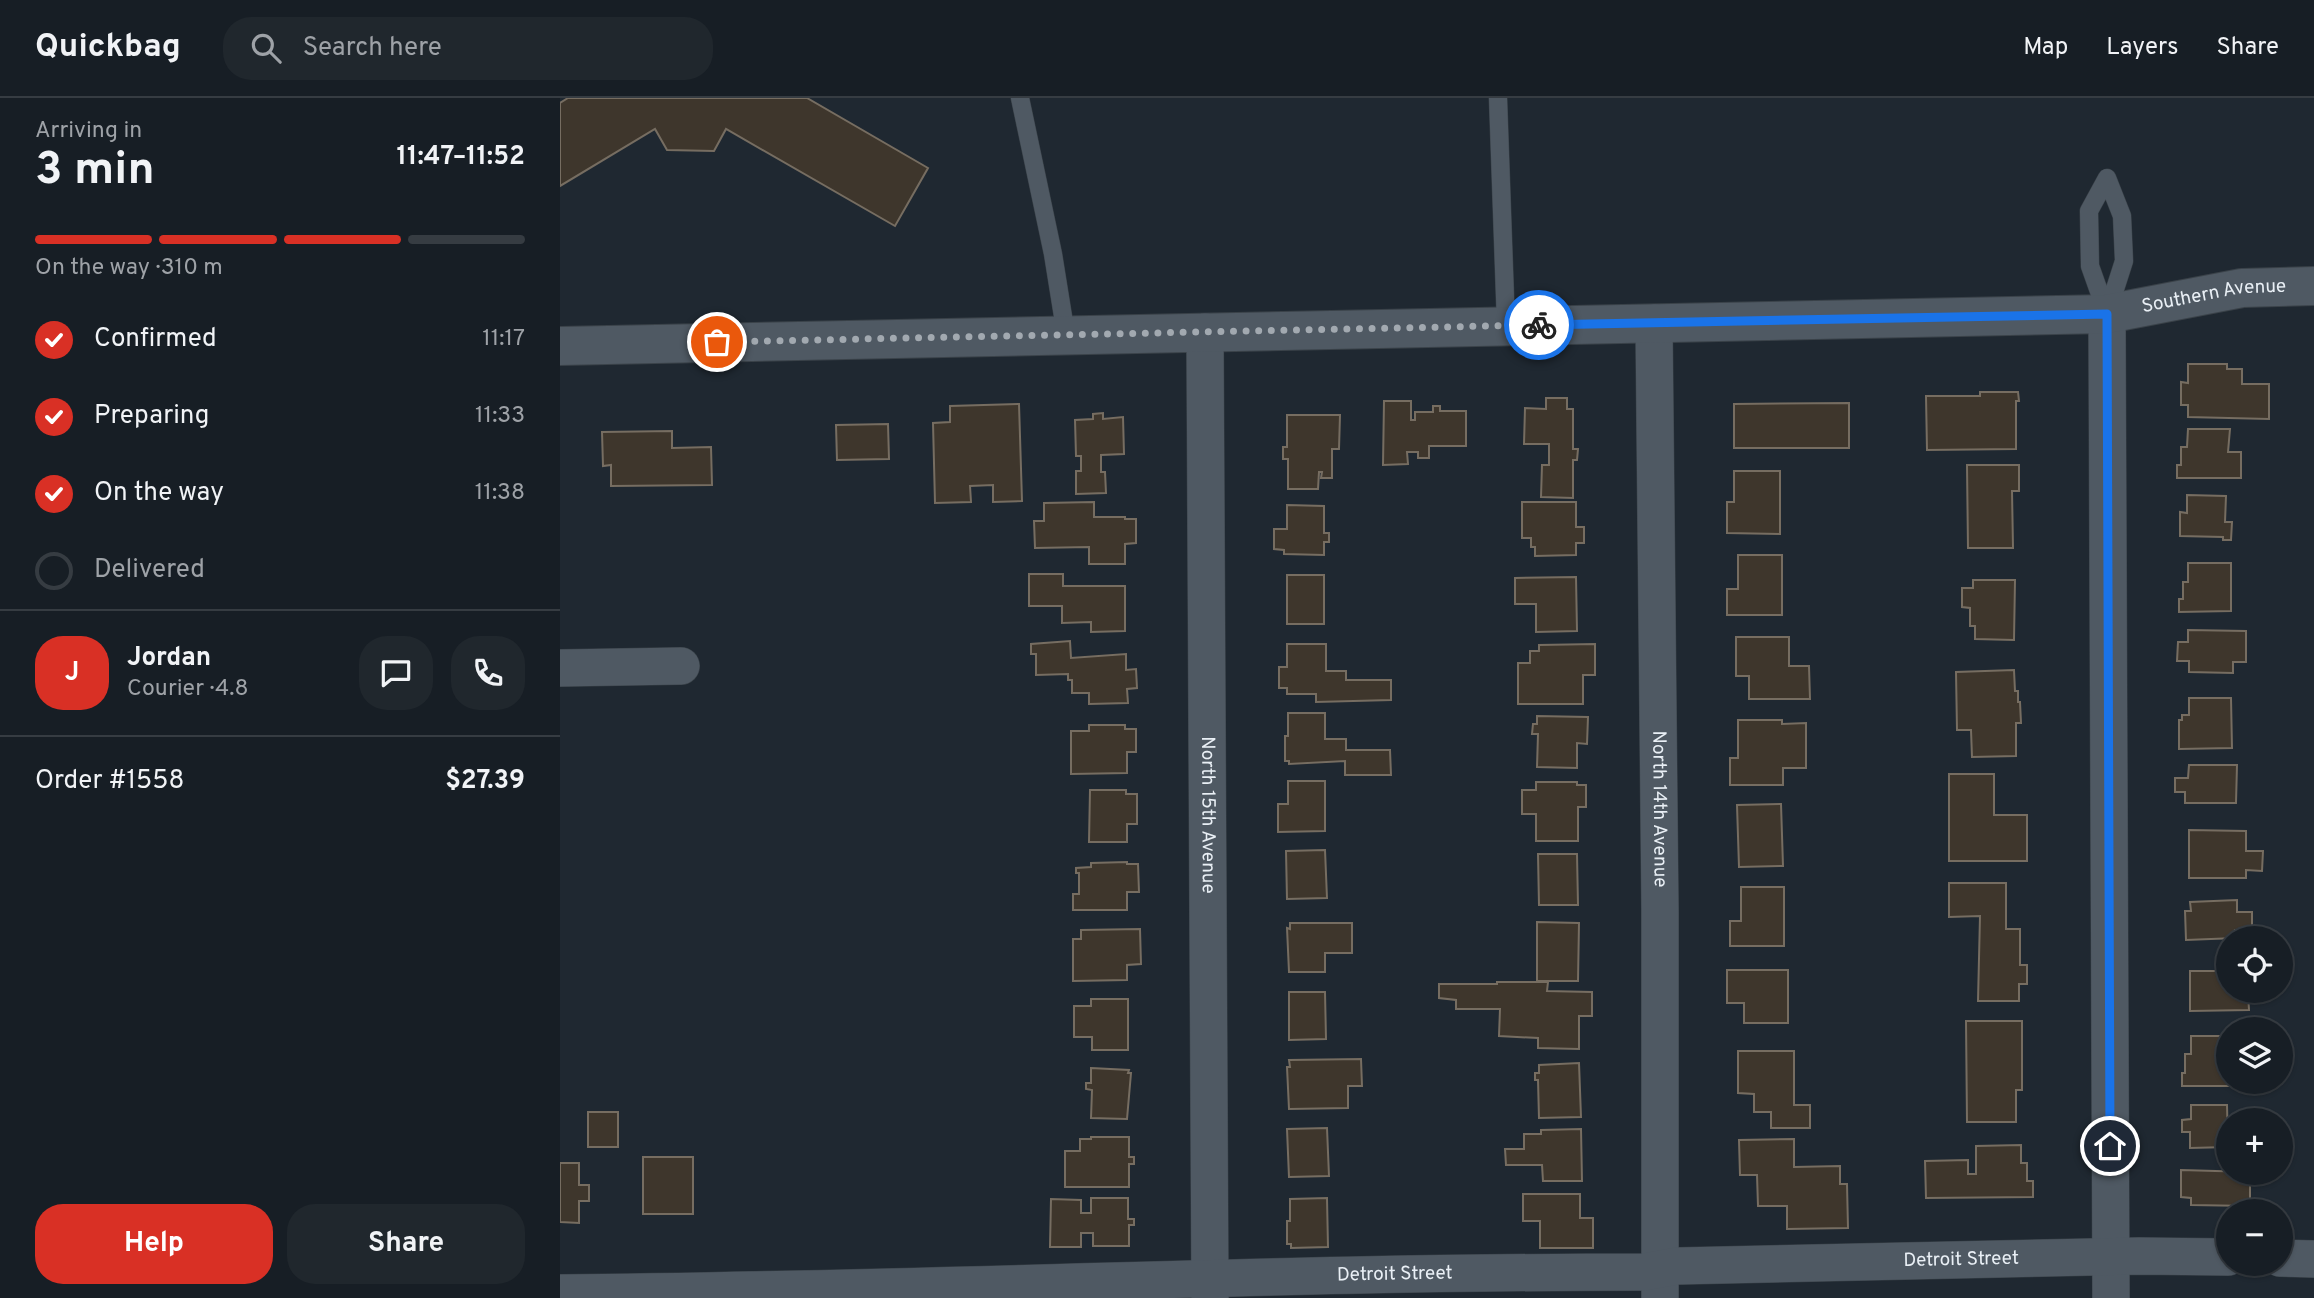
<!DOCTYPE html>
<meta charset="utf-8">
<style>
body{margin:0;font-family:Overpass,sans-serif;background:#20272d;color:#f1f3f6;height:100vh;display:flex;flex-direction:column;font-size:26px;white-space:nowrap}
*{box-sizing:border-box;margin:0}
p{font-size:23px;color:#9ea2a7}
.icon{flex:none;width:38px;height:38px;fill:none;stroke:currentColor;stroke-width:2;stroke-linecap:round;stroke-linejoin:round}
.map{position:relative;flex:1;overflow:hidden}
.side{display:flex;flex-direction:column;background:#171e25;width:560px}
.side>*{flex:none}
.controls{position:absolute;left:1656px;top:828px;display:grid;gap:14px}
.controls a{display:grid;place-items:center;width:77px;height:77px;border-radius:50%;background:#171e25;box-shadow:0 2px 5px #0004,0 0 0 2px #363c42;font-size:35px}
.pin{position:absolute;display:grid;place-items:center;width:60px;height:60px;color:#fff;margin:-30px;border:4px solid #fff;border-radius:50%;box-shadow:0 2px 7px #0007}
.courier{position:absolute;display:grid;place-items:center;width:70px;height:70px;margin:-35px;border:5px solid #1a73e8;border-radius:50%;background:#fff;color:#222;box-shadow:0 2px 9px #0007}
.overview em{font-style:normal;font-weight:700}
.overview div{display:flex;flex-direction:column-reverse}
.overview{display:flex;align-items:center;justify-content:space-between;height:119px;padding:0 35px}
h1{font-size:46px;font-weight:700;line-height:52px}
.bar{display:grid;grid-template-columns:repeat(4,1fr);gap:10px 7px;align-content:center;height:84px;padding:0 35px}
.bar i{height:9px;border-radius:5px;background:#363c42}
.bar .current{background:#d93025}
.bar p{grid-column:span 4}
.line{display:flex;align-items:center;gap:18px;padding:0 35px;border-top:2px solid #363c42}
.line div{flex:1}
.round{display:grid;place-items:center;flex:none;width:74px;height:74px;border-radius:28px;background:#20272d}
ol{padding:0 35px;list-style:none}
li{display:flex;align-items:center;gap:21px;height:77px}
li p{margin-inline-start:auto}
li .icon{padding:7px;border-radius:50%;background:#d93025;color:#fff;stroke-width:4}
li:last-child{color:#9ea2a7}
li i{width:38px;height:38px;border:4px solid #363c42;border-radius:50%}
.action{display:flex;gap:14px;margin-top:auto;padding:14px 35px}
.action a{flex:1;height:80px;border-radius:28px;background:#d93025;color:#fff;font-size:28px;font-weight:700;line-height:80px;text-align:center}
.action a+a{background:#20272d;color:#f1f3f6}
header{display:flex;align-items:center;gap:42px;box-sizing:border-box;height:98px;padding:0 35px;background:#171e25;border-bottom:2px solid #363c42}
header strong{font-size:33px}
nav{display:flex;gap:38px;margin-inline-start:auto;font-size:24px}
.search{width:490px;height:63px;background:#20272d;display:flex;align-items:center;gap:18px;box-sizing:border-box;padding:0 24px;border-radius:28px;color:#9ea2a7;font-size:26px}
main{display:flex;flex:1;min-height:0}
.map>svg:first-child{display:block}
</style>
<header>
<strong>Quickbag</strong>
<div class="search"><svg class="icon" aria-label="search" viewBox="0 0 24 24"><circle cx="10" cy="10" r="6"/><path d="M15 15l6 6"/></svg>Search here</div>
<nav><a>Map</a><a>Layers</a><a>Share</a></nav>
</header>
<main>
<section class="side">
<div class="overview"><div><h1>3 min</h1><p>Arriving in</p></div><em>11:47–11:52</em></div>
<div class="bar"><i class="current"></i><i class="current"></i><i class="current"></i><i></i><p>On the way · 310 m</p></div>
<ol>
<li><svg class="icon" aria-label="check" viewBox="0 0 24 24"><path d="M5 12l5 5 9-10"/></svg>Confirmed<p>11:17</p></li>
<li><svg class="icon" aria-label="check" viewBox="0 0 24 24"><path d="M5 12l5 5 9-10"/></svg>Preparing<p>11:33</p></li>
<li><svg class="icon" aria-label="check" viewBox="0 0 24 24"><path d="M5 12l5 5 9-10"/></svg>On the way<p>11:38</p></li>
<li><i></i>Delivered</li>
</ol>
<div class="line" style="height:126px"><b class="round" style="background:#d93025;color:#fff">J</b><div><b>Jordan</b><p>Courier · 4.8</p></div><a class="round"><svg class="icon" aria-label="chat" viewBox="0 0 24 24"><path d="M4 5h16v11H9l-5 4z"/></svg></a><a class="round"><svg class="icon" aria-label="phone" viewBox="0 0 24 24"><path d="M5 4h4l2 5-3 2q2 4 5 5l2-3 5 2v4C11 20 4 13 5 4z"/></svg></a></div>
<div class="line" style="height:91px"><div>Order #1558</div><b>$27.39</b></div>
<div class="action"><a>Help</a><a>Share</a></div>
</section>
<div class="map">
<svg width="1754" height="1200" viewBox="0 0 1754 1200">
<rect width="100%" height="100%" fill="#1f2831"/>
<g fill="#3e362c" stroke="#766d61" stroke-width="2">
<path d="M 8,0 L 247,0 L 368,70 L 335,128 L 166,31 L 154,53 L 107,52 L 95,31 L 0,88 L 0,5 Z"/>
<path d="M 1628,266 L 1667,266 L 1667,271 L 1682,271 L 1682,286 L 1709,286 L 1709,321 L 1628,319 L 1628,307 L 1621,307 L 1621,284 L 1628,285 Z"/>
<path d="M 1420,294 L 1458,294 L 1459,303 L 1456,303 L 1456,351 L 1367,352 L 1366,298 L 1420,298 Z"/>
<path d="M 986,300 L 1007,300 L 1007,311 L 1013,311 L 1013,351 L 1018,351 L 1017,362 L 1013,362 L 1013,400 L 981,399 L 982,367 L 989,367 L 989,346 L 964,346 L 965,310 L 986,311 Z"/>
<path d="M 824,303 L 851,303 L 851,322 L 855,322 L 855,314 L 873,314 L 873,308 L 880,308 L 880,313 L 906,313 L 906,348 L 869,348 L 869,360 L 858,360 L 858,354 L 847,354 L 848,366 L 823,367 Z"/>
<path d="M 1289,305 L 1289,350 L 1174,350 L 1174,306 Z"/>
<path d="M 459,306 L 462,403 L 433,404 L 433,387 L 410,388 L 411,404 L 375,405 L 373,325 L 390,324 L 390,308 Z"/>
<path d="M 543,315 L 543,321 L 563,319 L 564,356 L 541,357 L 541,374 L 545,374 L 546,395 L 516,396 L 516,373 L 521,373 L 521,358 L 516,358 L 515,322 L 533,321 L 533,316 Z"/>
<path d="M 727,317 L 780,317 L 779,351 L 772,351 L 772,380 L 761,380 L 762,374 L 759,374 L 758,391 L 728,391 L 728,361 L 723,361 L 723,349 L 727,349 Z"/>
<path d="M 328,326 L 329,361 L 277,362 L 276,327 Z"/>
<path d="M 1628,331 L 1670,331 L 1668,354 L 1681,354 L 1681,380 L 1617,380 L 1617,367 L 1621,367 L 1621,349 L 1627,349 Z"/>
<path d="M 112,333 L 112,350 L 151,349 L 152,387 L 51,388 L 51,367 L 43,368 L 42,334 Z"/>
<path d="M 1407,367 L 1459,367 L 1459,393 L 1452,393 L 1453,450 L 1408,450 Z"/>
<path d="M 1174,373 L 1220,373 L 1220,436 L 1167,435 L 1167,404 L 1174,404 Z"/>
<path d="M 1627,397 L 1666,398 L 1665,424 L 1672,424 L 1671,442 L 1663,442 L 1663,439 L 1620,438 L 1620,414 L 1627,415 Z"/>
<path d="M 534,404 L 534,419 L 565,419 L 565,421 L 576,421 L 576,445 L 565,446 L 565,466 L 529,466 L 529,449 L 475,450 L 474,423 L 484,423 L 484,405 Z"/>
<path d="M 962,404 L 1016,404 L 1016,429 L 1024,429 L 1024,445 L 1016,445 L 1016,457 L 975,458 L 975,449 L 971,449 L 971,440 L 962,440 Z"/>
<path d="M 727,407 L 764,408 L 764,435 L 769,435 L 769,444 L 764,444 L 764,457 L 724,456 L 724,452 L 714,451 L 714,431 L 727,431 Z"/>
<path d="M 1178,457 L 1222,457 L 1222,517 L 1167,517 L 1167,491 L 1178,491 Z"/>
<path d="M 1628,465 L 1671,465 L 1671,513 L 1619,514 L 1619,501 L 1623,501 L 1623,484 L 1628,484 Z"/>
<path d="M 469,476 L 503,476 L 503,488 L 565,488 L 565,533 L 531,534 L 531,524 L 502,525 L 502,508 L 469,508 Z"/>
<rect x="727" y="477" width="37" height="49"/>
<path d="M 1016,479 L 1017,533 L 976,534 L 976,506 L 955,506 L 955,480 Z"/>
<path d="M 1413,482 L 1455,482 L 1454,542 L 1415,541 L 1415,528 L 1410,528 L 1410,510 L 1402,509 L 1402,490 L 1413,490 Z"/>
<path d="M 1628,532 L 1686,533 L 1686,564 L 1673,564 L 1673,575 L 1629,574 L 1629,563 L 1617,563 L 1618,544 L 1628,544 Z"/>
<path d="M 1176,539 L 1229,539 L 1229,568 L 1249,568 L 1250,601 L 1189,601 L 1189,578 L 1176,578 Z"/>
<path d="M 510,543 L 511,560 L 566,556 L 566,572 L 576,571 L 577,590 L 567,591 L 568,605 L 529,606 L 529,595 L 512,595 L 512,582 L 508,582 L 508,576 L 476,577 L 476,556 L 471,556 L 471,546 Z"/>
<path d="M 727,546 L 766,546 L 766,573 L 786,573 L 786,582 L 831,582 L 831,602 L 756,604 L 756,596 L 727,596 L 727,590 L 719,590 L 719,569 L 727,569 Z"/>
<path d="M 1035,546 L 1035,577 L 1023,577 L 1023,606 L 958,606 L 958,565 L 970,565 L 970,553 L 979,553 L 979,547 Z"/>
<path d="M 1454,572 L 1455,593 L 1458,593 L 1458,604 L 1460,604 L 1461,625 L 1456,625 L 1456,658 L 1412,659 L 1411,632 L 1397,632 L 1396,574 Z"/>
<path d="M 1629,600 L 1671,600 L 1672,650 L 1619,651 L 1619,622 L 1622,622 L 1622,617 L 1629,617 Z"/>
<path d="M 728,615 L 765,615 L 765,641 L 786,641 L 786,652 L 830,652 L 831,677 L 785,677 L 785,663 L 729,666 L 729,663 L 725,663 L 725,638 L 728,638 Z"/>
<path d="M 977,618 L 1028,619 L 1027,646 L 1017,645 L 1017,670 L 977,669 L 978,636 L 972,636 L 973,626 L 977,626 Z"/>
<path d="M 1178,622 L 1222,622 L 1222,626 L 1246,625 L 1246,670 L 1223,670 L 1223,687 L 1170,687 L 1170,660 L 1178,660 Z"/>
<path d="M 529,627 L 565,627 L 565,631 L 576,631 L 576,654 L 567,654 L 567,675 L 511,676 L 511,633 L 529,633 Z"/>
<path d="M 1629,667 L 1677,667 L 1676,705 L 1625,705 L 1625,694 L 1615,694 L 1615,680 L 1628,680 Z"/>
<path d="M 1389,676 L 1434,676 L 1434,717 L 1467,717 L 1467,763 L 1389,763 Z"/>
<path d="M 728,683 L 765,683 L 765,733 L 718,734 L 718,706 L 728,706 Z"/>
<path d="M 976,684 L 1017,684 L 1017,687 L 1026,687 L 1026,709 L 1018,709 L 1018,743 L 976,743 L 976,716 L 962,716 L 962,692 L 976,692 Z"/>
<path d="M 530,692 L 566,692 L 566,696 L 577,696 L 577,726 L 567,726 L 567,744 L 529,744 Z"/>
<path d="M 1221,706 L 1223,768 L 1179,769 L 1177,707 Z"/>
<path d="M 1629,732 L 1686,733 L 1686,753 L 1703,753 L 1702,773 L 1686,772 L 1686,780 L 1629,780 Z"/>
<path d="M 765,752 L 767,800 L 727,801 L 726,753 Z"/>
<path d="M 978,756 L 1017,756 L 1018,807 L 979,807 Z"/>
<path d="M 567,764 L 567,766 L 578,766 L 579,794 L 567,794 L 567,812 L 513,812 L 513,796 L 519,796 L 519,775 L 516,775 L 516,770 L 531,769 L 531,765 Z"/>
<path d="M 1389,785 L 1446,785 L 1446,831 L 1460,831 L 1460,867 L 1467,867 L 1467,886 L 1459,886 L 1459,903 L 1418,903 L 1420,818 L 1389,819 Z"/>
<path d="M 1181,789 L 1224,789 L 1224,848 L 1170,848 L 1170,823 L 1181,823 Z"/>
<path d="M 1677,802 L 1677,814 L 1692,814 L 1692,832 L 1675,832 L 1676,840 L 1626,842 L 1625,813 L 1631,813 L 1630,804 Z"/>
<path d="M 977,824 L 1019,825 L 1018,883 L 977,883 Z"/>
<path d="M 730,825 L 792,825 L 792,855 L 765,855 L 765,874 L 729,874 L 727,830 L 730,831 Z"/>
<path d="M 580,831 L 581,866 L 567,867 L 567,882 L 513,883 L 513,841 L 521,841 L 521,832 Z"/>
<path d="M 1167,872 L 1228,872 L 1228,925 L 1184,925 L 1184,905 L 1167,905 Z"/>
<path d="M 1630,873 L 1667,873 L 1668,892 L 1688,895 L 1689,912 L 1630,913 Z"/>
<path d="M 937,884 L 988,884 L 987,893 L 1032,894 L 1032,918 L 1019,918 L 1019,951 L 978,950 L 978,940 L 939,938 L 940,911 L 896,911 L 896,902 L 879,900 L 879,886 L 937,886 Z"/>
<path d="M 729,894 L 765,894 L 766,941 L 729,942 Z"/>
<path d="M 531,901 L 568,901 L 568,952 L 532,952 L 532,939 L 514,939 L 514,908 L 531,908 Z"/>
<path d="M 1406,923 L 1462,923 L 1462,992 L 1456,992 L 1456,1024 L 1407,1024 Z"/>
<path d="M 1631,938 L 1668,938 L 1670,988 L 1622,988 L 1622,975 L 1625,975 L 1625,956 L 1631,956 Z"/>
<path d="M 1178,953 L 1234,953 L 1234,1007 L 1250,1007 L 1250,1030 L 1211,1030 L 1211,1014 L 1194,1014 L 1194,996 L 1178,995 Z"/>
<path d="M 801,961 L 802,988 L 788,988 L 788,1010 L 729,1011 L 727,969 L 730,969 L 729,962 Z"/>
<path d="M 1019,965 L 1021,1019 L 979,1020 L 978,982 L 975,982 L 975,975 L 979,975 L 979,967 Z"/>
<path d="M 531,970 L 569,972 L 568,975 L 571,975 L 567,1021 L 531,1020 L 532,992 L 526,991 L 526,985 L 531,985 Z"/>
<path d="M 1631,1007 L 1667,1007 L 1668,1049 L 1630,1050 L 1630,1034 L 1622,1034 L 1622,1022 L 1631,1021 Z"/>
<rect x="28" y="1014" width="30" height="35"/>
<path d="M 767,1030 L 769,1078 L 729,1079 L 727,1031 Z"/>
<path d="M 1021,1031 L 1022,1083 L 983,1083 L 982,1067 L 946,1067 L 945,1051 L 964,1051 L 964,1036 L 981,1036 L 981,1032 Z"/>
<path d="M 531,1039 L 569,1039 L 569,1059 L 574,1059 L 574,1066 L 569,1066 L 569,1089 L 505,1089 L 505,1053 L 520,1053 L 520,1041 L 531,1041 Z"/>
<path d="M 1234,1041 L 1234,1069 L 1280,1068 L 1280,1086 L 1287,1086 L 1288,1130 L 1227,1131 L 1227,1108 L 1198,1108 L 1197,1077 L 1180,1077 L 1179,1042 Z"/>
<path d="M 1461,1047 L 1461,1065 L 1467,1065 L 1467,1083 L 1473,1083 L 1473,1099 L 1366,1100 L 1365,1063 L 1408,1062 L 1408,1076 L 1416,1076 L 1416,1048 Z"/>
<rect x="83" y="1059" width="50" height="57"/>
<path d="M 0,1065 L 19,1065 L 19,1087 L 29,1087 L 29,1103 L 19,1103 L 19,1125 L 0,1124 Z"/>
<path d="M 1621,1072 L 1690,1074 L 1690,1108 L 1631,1107 L 1631,1100 L 1621,1099 Z"/>
<path d="M 963,1096 L 1020,1096 L 1020,1120 L 1033,1120 L 1033,1150 L 980,1150 L 980,1123 L 963,1123 Z"/>
<path d="M 531,1100 L 568,1100 L 568,1121 L 574,1121 L 574,1127 L 569,1127 L 569,1148 L 533,1148 L 533,1135 L 521,1135 L 521,1149 L 490,1149 L 491,1101 L 521,1102 L 521,1115 L 531,1115 Z"/>
<path d="M 767,1100 L 768,1149 L 731,1150 L 731,1146 L 727,1146 L 727,1123 L 730,1123 L 730,1101 Z"/>
</g>
<g fill="none" stroke-linecap="round" stroke-linejoin="round">
<defs>
<g id="service">
<path d="M 460,0 L 493,156 L 506,237"/>
<path d="M 938,0 L 946,228"/>
<path d="M 1547,80 L 1562,118 L 1564,163 L 1547,216 L 1530,168 L 1529,113 Z"/>
</g>
<g id="minor">
<path d="M 1547,216 L 1551,1200"/>
<path id="s1" d="M 1094,225 L 1100,813 L 1100,1200"/>
<path id="s2" d="M 645,234 L 650,1200"/>
<path d="M 0,570 L 121,568"/>
<path d="M 1720,1160 L 1754,1161"/>
<path id="s3" d="M 0,1195 C 361,1192 723,1174 1084,1174 L 1117,1168 L 1579,1158 L 1668,1159"/>
</g>
<g id="tertiary">
<path id="s4" d="M 0,248 L 1547,216 L 1682,190 L 1754,188"/>
</g>
</defs>
<use href="#service" stroke="#3a4249" stroke-width="19"/>
<use href="#minor" stroke="#3a4249" stroke-width="38"/>
<use href="#tertiary" stroke="#3a4249" stroke-width="40"/>
<use href="#service" stroke="#4f5963" stroke-width="18"/>
<use href="#minor" stroke="#4f5963" stroke-width="37"/>
<use href="#tertiary" stroke="#4f5963" stroke-width="38"/>
</g>
<g fill="none" stroke-linecap="round" stroke-linejoin="round">
<path stroke="#a2a9b0" stroke-width="7" stroke-dasharray="0 12.6" d="M 157,244 L 979,227"/>
<path stroke="#1a73e8" stroke-width="9" d="M 979,227 L 1547,216 L 1550,1048"/>
</g>
<g text-anchor="middle" dominant-baseline="central" stroke-width="6" stroke-linejoin="round" paint-order="stroke">
<g font-size="19" fill="#e9eff5" stroke="#161f27">
<text stroke="none"><textPath href="#s4" startOffset="1656">Southern Avenue</textPath></text>
<text stroke="none"><textPath href="#s1" startOffset="486">North 14th Avenue</textPath></text>
<text stroke="none"><textPath href="#s2" startOffset="483">North 15th Avenue</textPath></text>
<text stroke="none"><textPath href="#s3" startOffset="1402">Detroit Street</textPath></text>
<text stroke="none"><textPath href="#s3" startOffset="835">Detroit Street</textPath></text>
</g>
</g>
</svg>
<div class="controls">
<a><svg class="icon" aria-label="locate" viewBox="0 0 24 24"><circle cx="12" cy="12" r="6"/><path d="M12 2v4M12 18v4M2 12h4M18 12h4"/></svg></a>
<a><svg class="icon" aria-label="layers" viewBox="0 0 24 24"><path d="M12 4l9 5-9 5-9-5zM3 14l9 5 9-5"/></svg></a>
<a>+</a>
<a>−</a>
</div>
<div class="pin" style="left:157px;top:244px;background:#ea580c"><svg class="icon" aria-label="bag" viewBox="0 0 24 24"><path d="M5 8h14l-1 12H6zM9 8a3 3 0 0 1 6 0"/></svg></div>
<div class="pin" style="left:1550px;top:1048px;background:#1f2937"><svg class="icon" aria-label="home" viewBox="0 0 24 24"><path d="M3 11l9-7 9 7M6 9v11h12V9"/></svg></div>
<div class="courier" style="left:979px;top:227px"><svg class="icon" aria-label="bike" viewBox="0 0 24 24"><circle cx="6" cy="16" r="4"/><circle cx="18" cy="16" r="4"/><path d="M6 16l4-8h5l3 8M10 8l3 8H6M13 5h3"/></svg></div>
</div>
</main>
